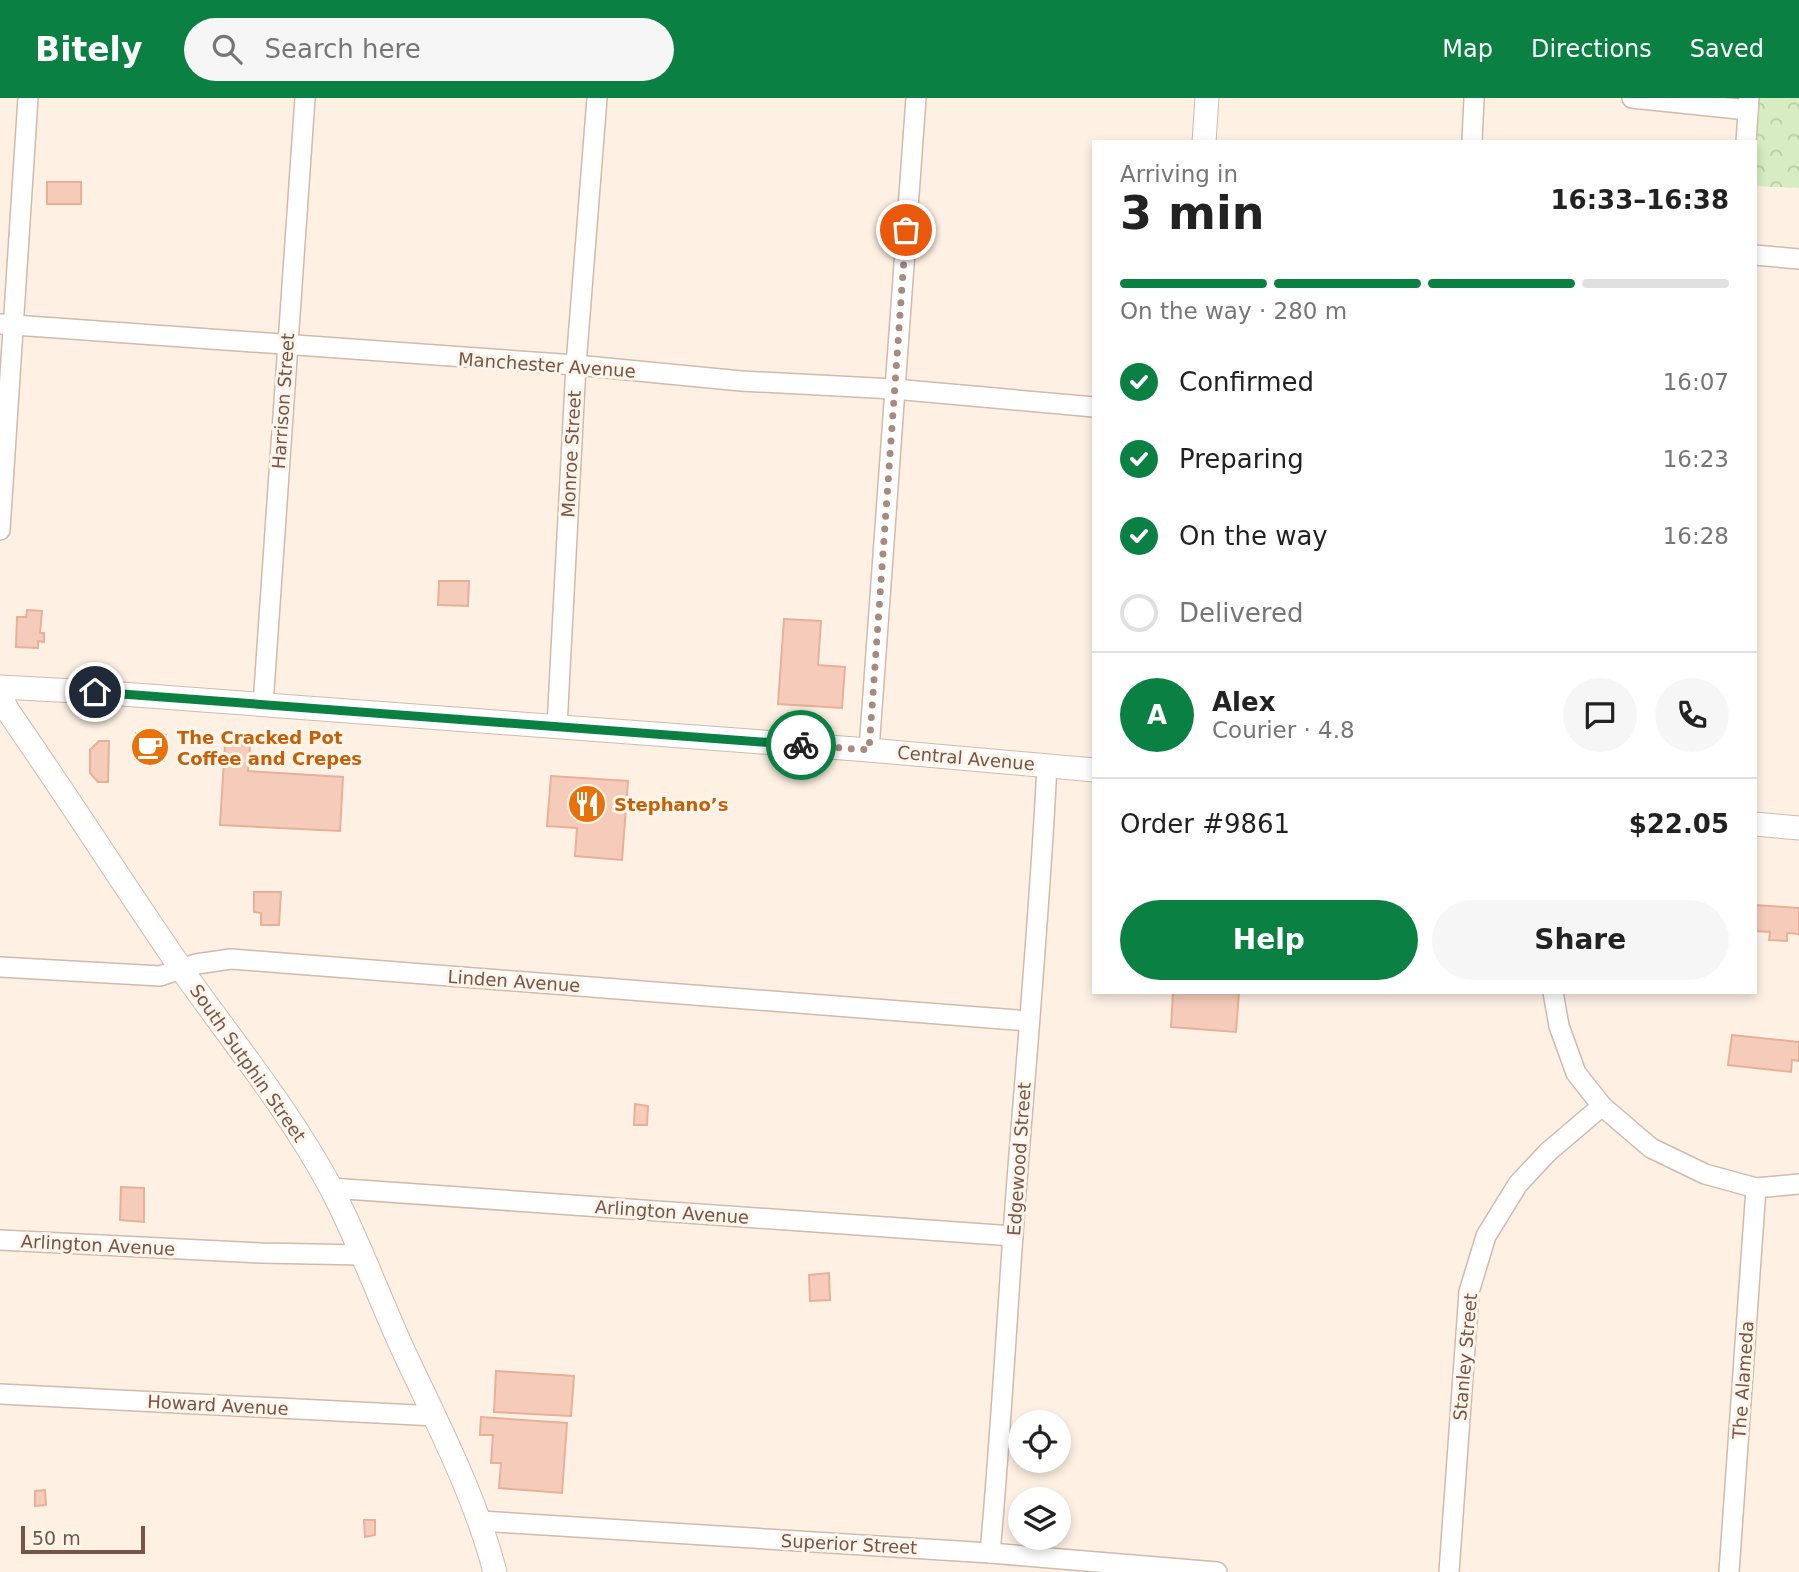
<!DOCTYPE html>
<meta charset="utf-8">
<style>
body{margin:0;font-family:"DejaVu Sans",sans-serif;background:#f6f6f6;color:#222;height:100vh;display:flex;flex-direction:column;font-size:26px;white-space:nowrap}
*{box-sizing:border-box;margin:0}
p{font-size:23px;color:#767676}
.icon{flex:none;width:38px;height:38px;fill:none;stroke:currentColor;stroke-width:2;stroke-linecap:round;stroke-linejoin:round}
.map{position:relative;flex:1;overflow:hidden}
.details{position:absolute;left:1092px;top:42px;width:665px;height:854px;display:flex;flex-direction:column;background:#fff;border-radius:0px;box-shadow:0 4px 10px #0003}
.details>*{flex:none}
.fabs{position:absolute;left:1008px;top:1312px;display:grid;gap:14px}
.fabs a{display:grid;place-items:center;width:63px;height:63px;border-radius:50%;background:#fff;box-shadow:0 4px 10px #0003;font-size:35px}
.scale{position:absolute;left:21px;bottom:18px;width:124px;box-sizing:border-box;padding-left:7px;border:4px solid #785448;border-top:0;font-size:19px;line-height:24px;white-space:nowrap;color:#785448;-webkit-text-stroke:5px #fff5eb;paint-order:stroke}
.pin{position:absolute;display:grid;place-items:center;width:60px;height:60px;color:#fff;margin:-30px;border:4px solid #fff;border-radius:50%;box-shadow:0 2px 7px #0007}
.courier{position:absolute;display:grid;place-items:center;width:70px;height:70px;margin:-35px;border:5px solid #0b8043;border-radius:50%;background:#fff;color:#222;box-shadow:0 2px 9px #0007}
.headline em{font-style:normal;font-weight:600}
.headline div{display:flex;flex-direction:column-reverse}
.headline{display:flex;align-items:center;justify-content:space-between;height:119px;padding:0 28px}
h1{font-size:46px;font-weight:600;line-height:52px}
.bar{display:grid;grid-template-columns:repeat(4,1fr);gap:10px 7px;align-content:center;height:84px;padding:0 28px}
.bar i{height:9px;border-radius:5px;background:#e0e0e0}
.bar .on{background:#0b8043}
.bar p{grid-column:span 4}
.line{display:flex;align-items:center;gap:18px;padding:0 28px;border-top:2px solid #e0e0e0}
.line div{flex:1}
.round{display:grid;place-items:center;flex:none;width:74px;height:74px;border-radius:37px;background:#f6f6f6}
ol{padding:0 28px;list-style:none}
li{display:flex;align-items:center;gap:21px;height:77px}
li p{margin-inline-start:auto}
li .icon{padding:7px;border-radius:50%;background:#0b8043;color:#fff;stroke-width:4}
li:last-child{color:#767676}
li i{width:38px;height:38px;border:4px solid #e0e0e0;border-radius:50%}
.action{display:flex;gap:14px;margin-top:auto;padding:14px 28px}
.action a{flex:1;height:80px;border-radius:42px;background:#0b8043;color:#fff;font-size:28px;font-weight:600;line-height:80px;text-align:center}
.action a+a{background:#f6f6f6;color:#222}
header{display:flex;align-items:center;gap:42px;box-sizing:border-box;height:98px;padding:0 35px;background:#0b8043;color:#fff}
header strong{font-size:33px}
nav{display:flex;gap:38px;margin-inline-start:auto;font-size:24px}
.search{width:490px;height:63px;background:#f6f6f6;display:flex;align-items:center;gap:18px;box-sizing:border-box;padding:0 24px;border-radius:38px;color:#767676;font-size:26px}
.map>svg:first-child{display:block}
</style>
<header>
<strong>Bitely</strong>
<div class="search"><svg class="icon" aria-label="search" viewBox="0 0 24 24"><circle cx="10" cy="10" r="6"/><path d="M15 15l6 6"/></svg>Search here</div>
<nav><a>Map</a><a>Directions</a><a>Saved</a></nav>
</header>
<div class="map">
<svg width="1799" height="1474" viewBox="0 0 1799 1474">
<defs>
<pattern id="forest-crowns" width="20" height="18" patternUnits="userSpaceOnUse" patternTransform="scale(1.75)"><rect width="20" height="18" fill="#d7ecc1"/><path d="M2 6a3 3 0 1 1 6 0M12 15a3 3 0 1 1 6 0" fill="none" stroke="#bccca7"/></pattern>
</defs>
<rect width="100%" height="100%" fill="#fef1e4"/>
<path fill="url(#forest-crowns)" d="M 1749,0 L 1799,0 L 1799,90 L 1755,88 L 1755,44 Z"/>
<g fill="#f5ccba" stroke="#e8b099" stroke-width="2">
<rect x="47" y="84" width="34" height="22"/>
<path d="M 439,483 L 469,483 L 468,508 L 438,507 Z"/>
<path d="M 27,512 L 42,513 L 40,535 L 44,535 L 44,544 L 38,543 L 38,550 L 16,549 L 17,519 L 26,519 Z"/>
<path d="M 784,521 L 821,523 L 818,567 L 845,569 L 842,610 L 778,606 Z"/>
<path d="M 136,635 L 166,637 L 164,663 L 135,661 Z"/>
<path d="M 99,643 L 109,643 L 108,684 L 98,684 L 90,675 L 90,652 Z"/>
<path d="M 225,646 L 250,648 L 248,673 L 343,679 L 340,733 L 220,727 Z"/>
<path d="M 551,678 L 628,683 L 622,762 L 575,758 L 577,730 L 547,728 Z"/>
<path d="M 254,794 L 281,794 L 279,827 L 261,827 L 261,815 L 254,814 Z"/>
<path d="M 1755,807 L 1799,810 L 1799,836 L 1787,835 L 1787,843 L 1769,842 L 1770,834 L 1755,833 Z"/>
<path d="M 1173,894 L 1239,894 L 1236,934 L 1171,929 Z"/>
<path d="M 1732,937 L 1799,944 L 1799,963 L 1792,962 L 1791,974 L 1728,967 Z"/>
<path d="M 635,1006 L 648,1008 L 647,1027 L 634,1027 Z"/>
<path d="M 121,1089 L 144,1090 L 144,1124 L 120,1122 Z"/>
<path d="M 829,1175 L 830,1202 L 810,1203 L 809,1177 Z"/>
<path d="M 496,1273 L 574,1278 L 571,1318 L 494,1314 Z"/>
<path d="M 481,1319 L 567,1325 L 562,1395 L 499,1390 L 501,1365 L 491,1365 L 493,1337 L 480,1337 Z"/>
<path d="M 45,1392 L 46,1407 L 35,1408 L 35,1393 Z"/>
<path d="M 364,1422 L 375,1422 L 375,1437 L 365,1439 Z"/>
</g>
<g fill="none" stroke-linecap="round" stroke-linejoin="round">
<defs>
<g id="minor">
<path d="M 1632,0 L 1748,12"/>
<path d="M 1472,44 L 1474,0"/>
<path d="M 1746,44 L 1749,0"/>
<path d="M 1755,157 L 1799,161"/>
<path d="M 0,226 L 576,267 L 741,283 L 894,291 L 1094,309"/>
<path d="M 0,432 L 28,0"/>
<path d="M 263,607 L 305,0"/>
<path d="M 557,629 L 576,267 L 597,0"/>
<path d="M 869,652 L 916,0"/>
<path d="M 0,869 L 160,878 L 196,866 L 231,861 L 1029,923"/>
<path d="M 1553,894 L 1559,928 L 1576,975 L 1602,1008 L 1651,1050 L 1705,1076 L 1756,1090 L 1799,1086"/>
<path d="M 331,1090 L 1013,1138"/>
<path d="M 0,1142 L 261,1155 L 363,1157"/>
<path d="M 0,1296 L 436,1318"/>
<path d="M 480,1423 L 990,1455 L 1217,1474"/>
<path d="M 990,1455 C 1001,1335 1007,1215 1016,1095 C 1027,952 1040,810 1047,667"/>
<path d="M 1449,1474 L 1469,1194 L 1486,1138 L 1518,1086 L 1548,1054 L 1602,1008"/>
<path d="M 1729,1474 L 1756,1090"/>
</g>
<g id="tertiary">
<path d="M 1204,44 L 1207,0"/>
<path d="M 0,589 L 95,594 L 869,652 L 1094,672"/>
<path d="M 0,598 L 8,613 C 67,698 123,786 182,872 C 233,944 289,1012 331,1090 C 359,1143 379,1200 404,1254 C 438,1327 475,1397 495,1474"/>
<path d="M 1755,726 L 1799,730"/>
</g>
</defs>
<use href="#minor" stroke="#d2b9ac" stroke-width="22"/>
<use href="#tertiary" stroke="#d2b9ac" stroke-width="25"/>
<use href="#minor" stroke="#fff" stroke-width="19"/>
<use href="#tertiary" stroke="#fff" stroke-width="23"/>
</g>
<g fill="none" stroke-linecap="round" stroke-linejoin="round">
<path stroke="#a78b7f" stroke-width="7" stroke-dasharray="0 12.6" d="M 801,647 L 869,652 L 906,132"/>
<path stroke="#0b8043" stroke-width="9" d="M 95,594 L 801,647"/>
</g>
<defs>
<symbol id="cafe-disc" viewBox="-11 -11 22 22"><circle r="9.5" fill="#e8710a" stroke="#fff5eb"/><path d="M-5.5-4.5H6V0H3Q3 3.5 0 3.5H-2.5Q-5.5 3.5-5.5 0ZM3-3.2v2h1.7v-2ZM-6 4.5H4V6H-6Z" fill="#fff"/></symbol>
<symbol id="restaurant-disc" viewBox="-11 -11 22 22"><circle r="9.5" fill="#e8710a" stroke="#fff5eb"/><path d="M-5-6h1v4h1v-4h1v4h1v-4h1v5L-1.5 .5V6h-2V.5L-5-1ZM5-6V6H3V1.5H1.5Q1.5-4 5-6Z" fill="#fff"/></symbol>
</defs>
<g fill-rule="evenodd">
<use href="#cafe-disc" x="128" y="627" width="44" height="44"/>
<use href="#restaurant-disc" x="565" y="684" width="44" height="44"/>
</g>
<g text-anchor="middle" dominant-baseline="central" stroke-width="6" stroke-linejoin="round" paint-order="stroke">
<g font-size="18" fill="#785448" stroke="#fff5eb">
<text transform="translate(547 267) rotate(4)">Manchester Avenue</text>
<text transform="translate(283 303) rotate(-86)">Harrison Street</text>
<text transform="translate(571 356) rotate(-87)">Monroe Street</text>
<text transform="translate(966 660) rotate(5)">Central Avenue</text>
<text transform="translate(514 883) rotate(4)">Linden Avenue</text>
<text transform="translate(248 965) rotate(55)">South Sutphin Street</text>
<text transform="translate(1019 1061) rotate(-86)">Edgewood Street</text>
<text transform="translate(672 1114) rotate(4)">Arlington Avenue</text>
<text transform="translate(98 1147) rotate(3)">Arlington Avenue</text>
<text transform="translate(1465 1259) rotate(-85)">Stanley Street</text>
<text transform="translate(1743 1282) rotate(-86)">The Alameda</text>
<text transform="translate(218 1307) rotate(3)">Howard Avenue</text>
<text transform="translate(849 1446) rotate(3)">Superior Street</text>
</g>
<g font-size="18" font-weight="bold" fill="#c56008" stroke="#fff5eb" text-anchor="start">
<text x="177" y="639">The Cracked Pot<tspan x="177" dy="21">Coffee and Crepes</tspan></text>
<text x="614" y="706">Stephano’s</text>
</g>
</g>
</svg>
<div class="fabs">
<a><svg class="icon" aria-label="locate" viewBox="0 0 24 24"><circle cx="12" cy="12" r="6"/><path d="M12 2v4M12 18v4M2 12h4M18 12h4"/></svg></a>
<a><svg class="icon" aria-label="layers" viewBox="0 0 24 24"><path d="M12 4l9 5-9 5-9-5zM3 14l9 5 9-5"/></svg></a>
</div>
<div class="scale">50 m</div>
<div class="pin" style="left:906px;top:132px;background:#ea580c"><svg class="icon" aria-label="bag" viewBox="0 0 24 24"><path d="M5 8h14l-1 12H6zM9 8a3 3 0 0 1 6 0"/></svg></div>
<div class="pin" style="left:95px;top:594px;background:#1f2937"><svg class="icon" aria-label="home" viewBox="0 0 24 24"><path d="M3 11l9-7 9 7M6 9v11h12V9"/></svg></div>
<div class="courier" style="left:801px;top:647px"><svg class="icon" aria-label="bike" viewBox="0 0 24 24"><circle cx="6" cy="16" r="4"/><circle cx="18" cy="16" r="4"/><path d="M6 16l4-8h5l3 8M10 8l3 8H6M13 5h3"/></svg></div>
<section class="details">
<div class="headline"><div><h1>3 min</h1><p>Arriving in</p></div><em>16:33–16:38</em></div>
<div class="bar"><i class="on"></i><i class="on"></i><i class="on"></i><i></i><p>On the way · 280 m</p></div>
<ol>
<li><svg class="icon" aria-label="check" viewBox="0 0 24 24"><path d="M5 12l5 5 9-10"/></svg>Confirmed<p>16:07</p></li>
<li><svg class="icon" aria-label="check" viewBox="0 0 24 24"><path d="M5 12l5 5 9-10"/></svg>Preparing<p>16:23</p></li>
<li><svg class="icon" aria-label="check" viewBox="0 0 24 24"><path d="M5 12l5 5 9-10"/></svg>On the way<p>16:28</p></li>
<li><i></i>Delivered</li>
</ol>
<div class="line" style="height:126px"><b class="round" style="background:#0b8043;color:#fff">A</b><div><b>Alex</b><p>Courier · 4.8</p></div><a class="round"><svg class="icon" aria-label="chat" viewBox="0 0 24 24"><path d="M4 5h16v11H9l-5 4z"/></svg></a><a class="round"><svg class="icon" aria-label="phone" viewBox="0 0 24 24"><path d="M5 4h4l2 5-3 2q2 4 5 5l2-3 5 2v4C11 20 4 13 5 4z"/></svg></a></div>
<div class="line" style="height:91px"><div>Order #9861</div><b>$22.05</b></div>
<div class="action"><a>Help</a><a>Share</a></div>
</section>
</div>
